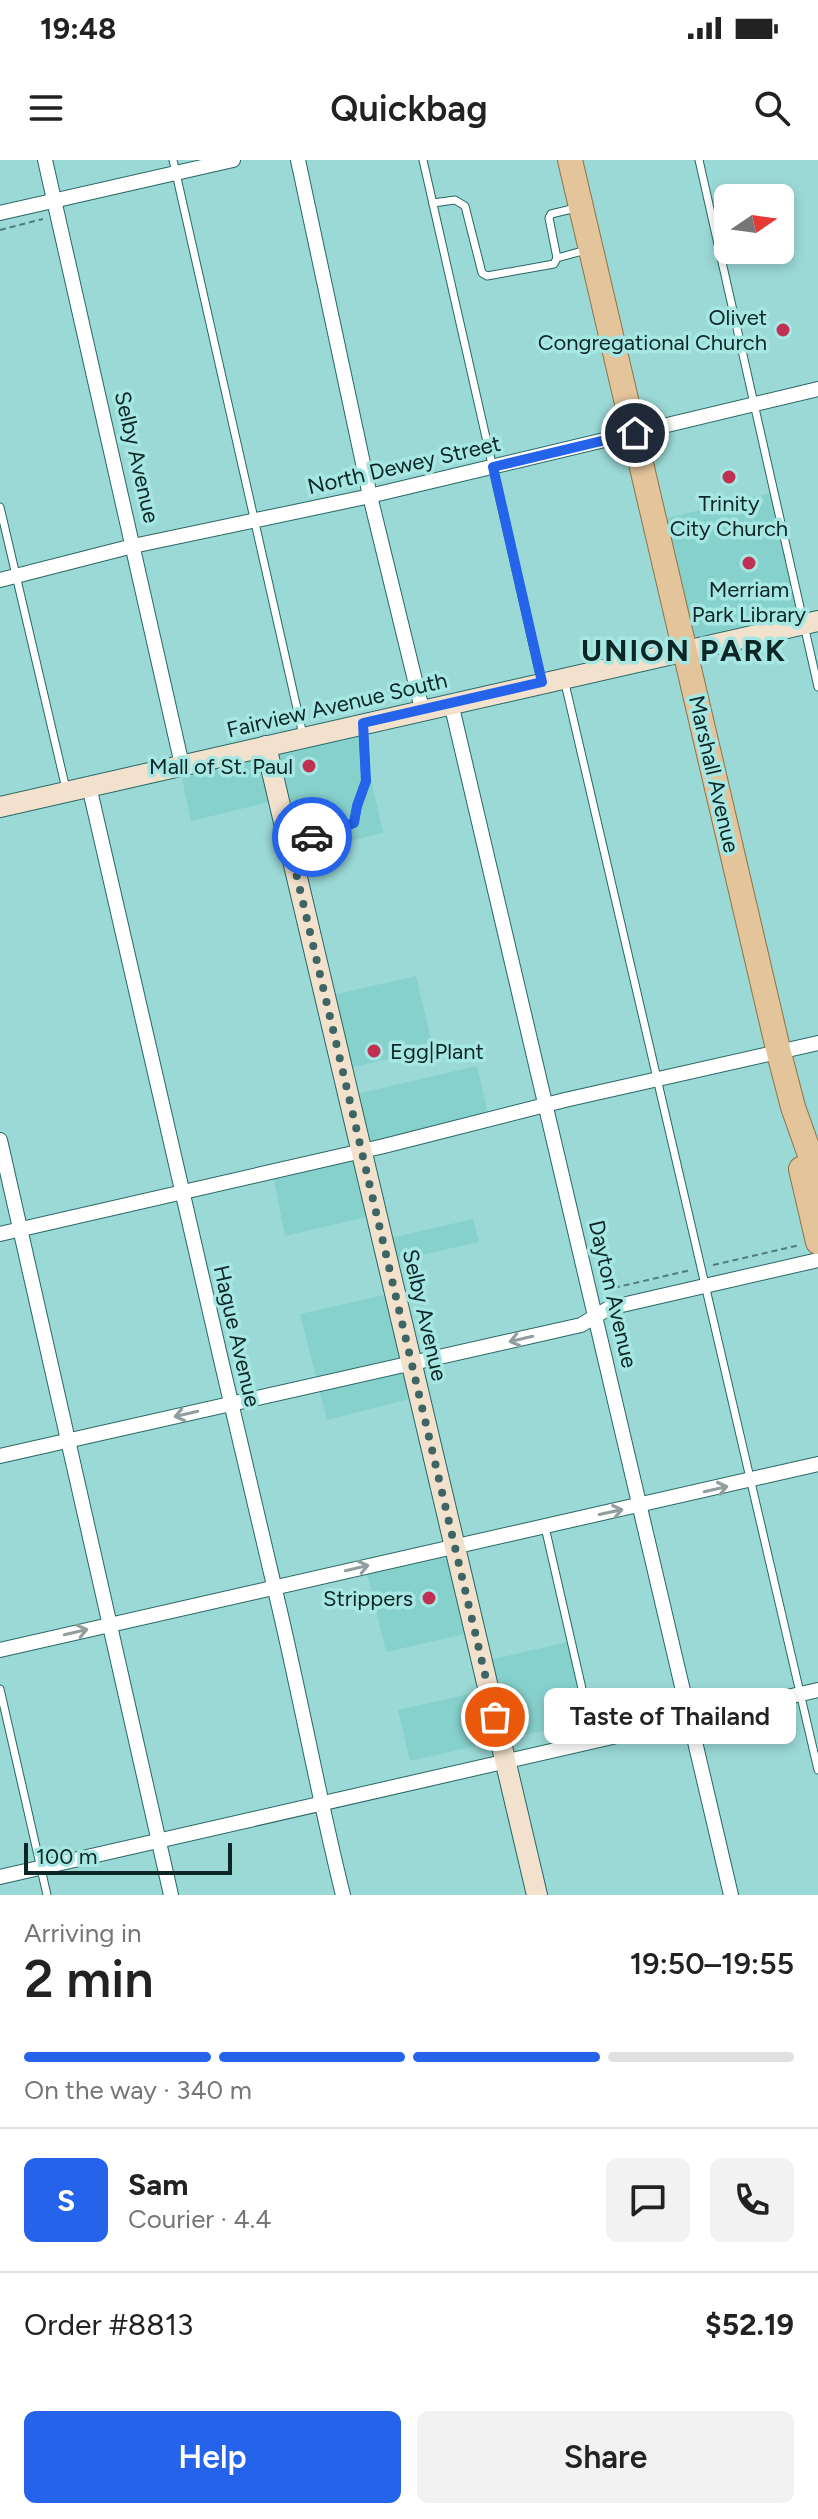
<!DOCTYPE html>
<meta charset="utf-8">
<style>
body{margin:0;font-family:Figtree,sans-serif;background:#f2f2f2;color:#222;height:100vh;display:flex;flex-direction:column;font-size:30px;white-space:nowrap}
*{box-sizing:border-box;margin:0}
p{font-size:26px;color:#767676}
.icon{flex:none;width:44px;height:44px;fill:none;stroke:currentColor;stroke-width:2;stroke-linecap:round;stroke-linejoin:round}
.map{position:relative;height:1735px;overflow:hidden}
.side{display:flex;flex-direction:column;background:#fff;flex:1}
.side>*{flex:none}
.needle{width:52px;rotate:77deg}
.fabs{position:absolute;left:714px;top:24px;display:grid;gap:16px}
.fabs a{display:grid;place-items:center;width:80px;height:80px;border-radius:12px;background:#fff;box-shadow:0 4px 12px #0003;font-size:40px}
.scale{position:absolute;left:24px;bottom:20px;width:208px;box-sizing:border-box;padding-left:8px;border:4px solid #0c2625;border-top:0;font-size:22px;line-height:28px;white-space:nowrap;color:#0c2625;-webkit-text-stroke:6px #a7e7e3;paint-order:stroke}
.pin{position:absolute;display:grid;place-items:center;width:68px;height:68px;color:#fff;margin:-34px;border:4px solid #fff;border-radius:50%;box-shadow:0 2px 8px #0007}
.courier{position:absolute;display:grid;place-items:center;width:80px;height:80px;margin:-40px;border:6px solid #2563eb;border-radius:50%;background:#fff;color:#222;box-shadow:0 2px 10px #0007}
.bubble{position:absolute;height:56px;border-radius:12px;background:#fff;box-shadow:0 4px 12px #0003;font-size:26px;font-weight:600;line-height:56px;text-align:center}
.summary em{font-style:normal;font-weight:600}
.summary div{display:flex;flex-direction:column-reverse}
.summary{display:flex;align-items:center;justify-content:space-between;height:136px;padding:0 24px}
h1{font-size:52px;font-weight:600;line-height:60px}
.bar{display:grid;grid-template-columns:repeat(4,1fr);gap:12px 8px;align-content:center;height:96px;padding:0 24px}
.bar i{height:10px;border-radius:6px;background:#e0e0e0}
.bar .current{background:#2563eb}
.bar p{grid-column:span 4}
.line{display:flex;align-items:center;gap:20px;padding:0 24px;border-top:2px solid #e0e0e0}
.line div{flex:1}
.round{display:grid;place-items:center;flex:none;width:84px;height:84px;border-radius:12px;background:#f2f2f2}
.action{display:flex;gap:16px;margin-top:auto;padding:16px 24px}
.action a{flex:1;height:92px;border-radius:12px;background:#2563eb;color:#fff;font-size:32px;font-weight:600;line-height:92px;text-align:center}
.action a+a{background:#f2f2f2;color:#222}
.status{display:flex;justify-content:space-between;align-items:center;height:56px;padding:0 40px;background:#fff;direction:ltr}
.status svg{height:22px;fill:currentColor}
header{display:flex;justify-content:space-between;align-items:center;height:104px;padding:0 24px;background:#fff;font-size:36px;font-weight:600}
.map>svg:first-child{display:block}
</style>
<div class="status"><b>19:48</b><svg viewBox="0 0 49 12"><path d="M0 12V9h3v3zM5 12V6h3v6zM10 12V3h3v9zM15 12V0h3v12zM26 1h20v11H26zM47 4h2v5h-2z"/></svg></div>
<header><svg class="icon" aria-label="menu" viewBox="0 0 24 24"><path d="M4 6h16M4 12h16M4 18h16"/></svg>Quickbag<svg class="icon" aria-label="search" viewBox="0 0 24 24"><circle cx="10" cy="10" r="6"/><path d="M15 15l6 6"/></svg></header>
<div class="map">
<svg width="818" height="1735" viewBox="0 0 818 1735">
<rect width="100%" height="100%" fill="#9bd9d6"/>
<g fill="#87d1cd">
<path d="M 775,332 L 804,462 L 681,491 L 650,362 Z"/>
<path d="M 359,563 L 383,673 L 286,696 L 274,641 L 191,661 L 179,605 Z"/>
<path d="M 416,816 L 433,888 L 342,910 L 324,837 Z"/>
<path d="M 477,906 L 489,958 L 360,989 L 375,1055 L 285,1076 L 272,1009 L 360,989 L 348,936 Z"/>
<path d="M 473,1059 L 479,1082 L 386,1103 L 382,1080 Z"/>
<path d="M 398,1132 L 421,1236 L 327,1260 L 300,1154 Z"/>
<path d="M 454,1386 L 474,1472 L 386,1492 L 365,1405 Z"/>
<path d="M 572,1481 L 591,1560 L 410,1601 L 398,1550 L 487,1530 L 481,1502 Z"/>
</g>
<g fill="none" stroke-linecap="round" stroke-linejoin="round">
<defs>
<g id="lane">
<path d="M 173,0 L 303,575"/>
<path d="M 423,0 L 541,520"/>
<path d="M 699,0 L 818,527"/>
<path d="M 433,43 L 455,40 L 465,46 L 482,113 L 487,116 L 554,104 L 557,98 L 586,90"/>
<path d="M 557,98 L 549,58 L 551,54 L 576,48"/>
<path d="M 0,347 L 66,629"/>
<path d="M 564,519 L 818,1610"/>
<path d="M 291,682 L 329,673 L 354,663 L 357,646 L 366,621 L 363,567"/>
<path d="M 545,1367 L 594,1581"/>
<path d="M 0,1529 L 47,1735"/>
</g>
<g id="street">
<path d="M 45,0 L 182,605"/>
<path d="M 298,0 L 370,336 L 422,549"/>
<path d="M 0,53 L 233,0"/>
<path d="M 0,420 L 133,386 L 361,338 L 818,229"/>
<path d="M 451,543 L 731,1735"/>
<path d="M 89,626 C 151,895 212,1165 276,1434 C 300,1534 318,1635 343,1735"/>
<path d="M 0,980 L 171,1735"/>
<path d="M 0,1074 L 384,986 L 565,940 L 818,883"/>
<path d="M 0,1296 L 581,1165 L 609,1148 L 818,1100"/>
<path d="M 0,1490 L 818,1304"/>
<path d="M 0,1717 L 818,1530"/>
</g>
<g id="secondary">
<path d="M 266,586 L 537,1735"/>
<path d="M 0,647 L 818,461"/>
</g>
<g id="primary">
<path d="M 570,0 L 779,893 L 793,947 L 811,998 L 818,1026"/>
<path d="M 801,1009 L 818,1082"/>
</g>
</defs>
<use href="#lane" stroke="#286764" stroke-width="9"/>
<use href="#street" stroke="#286764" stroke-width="16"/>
<use href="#secondary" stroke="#286764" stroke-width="22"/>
<use href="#primary" stroke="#8d7347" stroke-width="26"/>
<g stroke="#517d7b" stroke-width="2" stroke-dasharray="6 4" stroke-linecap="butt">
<path d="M 0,70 L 43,59"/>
<path d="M 713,1105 L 800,1085"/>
<path d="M 606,1133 L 609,1129 L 691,1110"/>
</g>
<use href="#lane" stroke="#fff" stroke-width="7"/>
<use href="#street" stroke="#fff" stroke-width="14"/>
<use href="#secondary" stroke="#f2e2cd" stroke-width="20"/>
<use href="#primary" stroke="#e4c49b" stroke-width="24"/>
</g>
<defs><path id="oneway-shaft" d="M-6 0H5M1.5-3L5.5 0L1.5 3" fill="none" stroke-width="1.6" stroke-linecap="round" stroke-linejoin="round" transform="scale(2)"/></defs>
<g stroke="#929d9d">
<use href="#oneway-shaft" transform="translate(521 1179) rotate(167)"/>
<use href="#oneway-shaft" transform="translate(186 1254) rotate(167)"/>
<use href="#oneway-shaft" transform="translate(716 1329) rotate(-13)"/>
<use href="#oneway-shaft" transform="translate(611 1352) rotate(-12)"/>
<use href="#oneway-shaft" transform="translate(357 1408) rotate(-13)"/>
<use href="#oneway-shaft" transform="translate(76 1472) rotate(-13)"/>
</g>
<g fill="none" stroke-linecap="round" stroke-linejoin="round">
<path stroke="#3e6563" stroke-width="8" stroke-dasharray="0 14.4" d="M 312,677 L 289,683 L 495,1557"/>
<path stroke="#2563eb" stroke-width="10" d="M 312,677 L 354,663 L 357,646 L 366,621 L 363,563 L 542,522 L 493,307 L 635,273"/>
</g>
<g fill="#c03053" stroke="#a7e7e3" stroke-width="3">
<circle cx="783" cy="170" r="8"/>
<circle cx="729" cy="317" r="8"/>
<circle cx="749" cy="403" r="8"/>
<circle cx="309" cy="606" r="8"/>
<circle cx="374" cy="891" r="8"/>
<circle cx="429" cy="1438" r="8"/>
</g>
<g text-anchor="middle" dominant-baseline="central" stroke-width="7" stroke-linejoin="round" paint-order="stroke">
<g font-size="22" fill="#0c2625" stroke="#a7e7e3" text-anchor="end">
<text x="767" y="157">Olivet<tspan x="767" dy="25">Congregational Church</tspan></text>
<text x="729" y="343" text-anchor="middle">Trinity<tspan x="729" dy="25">City Church</tspan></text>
<text x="749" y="429" text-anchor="middle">Merriam<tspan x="749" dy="25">Park Library</tspan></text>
<text x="293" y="606">Mall of St. Paul</text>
<text x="390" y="891" text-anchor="start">Egg|Plant</text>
<text x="413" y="1438">Strippers</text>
</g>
<g font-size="22" fill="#0c2625" stroke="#a7e7e3">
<text transform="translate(137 297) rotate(77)">Selby Avenue</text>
<text transform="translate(404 305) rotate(-13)">North Dewey Street</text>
<text transform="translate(337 545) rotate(-13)">Fairview Avenue South</text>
<text transform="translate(714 614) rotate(77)">Marshall Avenue</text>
<text transform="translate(613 1134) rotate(77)">Dayton Avenue</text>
<text transform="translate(425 1155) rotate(77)">Selby Avenue</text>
<text transform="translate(237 1176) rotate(77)">Hague Avenue</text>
</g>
<g font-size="30" font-weight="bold" letter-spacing="2" fill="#0c2625" stroke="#a7e7e3">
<text x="684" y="490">UNION PARK</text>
</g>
</g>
</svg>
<div class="fabs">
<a><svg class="needle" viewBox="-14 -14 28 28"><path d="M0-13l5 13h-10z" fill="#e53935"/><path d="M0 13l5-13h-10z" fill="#767676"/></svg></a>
</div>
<div class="scale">100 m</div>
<div class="pin" style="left:495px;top:1557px;background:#ea580c"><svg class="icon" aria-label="bag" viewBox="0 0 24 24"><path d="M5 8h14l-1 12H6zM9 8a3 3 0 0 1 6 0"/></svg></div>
<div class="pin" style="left:635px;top:273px;background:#1f2937"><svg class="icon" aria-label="home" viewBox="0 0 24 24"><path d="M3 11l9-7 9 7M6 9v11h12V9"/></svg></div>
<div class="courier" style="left:312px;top:677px"><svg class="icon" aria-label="car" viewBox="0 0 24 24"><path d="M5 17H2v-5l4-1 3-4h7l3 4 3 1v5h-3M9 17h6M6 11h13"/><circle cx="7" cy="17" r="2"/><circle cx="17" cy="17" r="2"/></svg></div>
<div class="bubble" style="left:544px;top:1528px;width:252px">Taste of Thailand</div>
</div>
<section class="side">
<div class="summary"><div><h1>2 min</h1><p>Arriving in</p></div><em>19:50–19:55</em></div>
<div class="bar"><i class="current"></i><i class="current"></i><i class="current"></i><i></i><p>On the way · 340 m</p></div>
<div class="line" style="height:144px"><b class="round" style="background:#2563eb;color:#fff">S</b><div><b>Sam</b><p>Courier · 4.4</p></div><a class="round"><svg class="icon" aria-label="chat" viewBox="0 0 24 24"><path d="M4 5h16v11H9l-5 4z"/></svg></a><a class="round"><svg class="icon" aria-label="phone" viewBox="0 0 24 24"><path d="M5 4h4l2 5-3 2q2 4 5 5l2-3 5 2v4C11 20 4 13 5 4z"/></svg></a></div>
<div class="line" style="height:104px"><div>Order #8813</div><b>$52.19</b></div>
<div class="action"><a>Help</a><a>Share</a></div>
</section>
